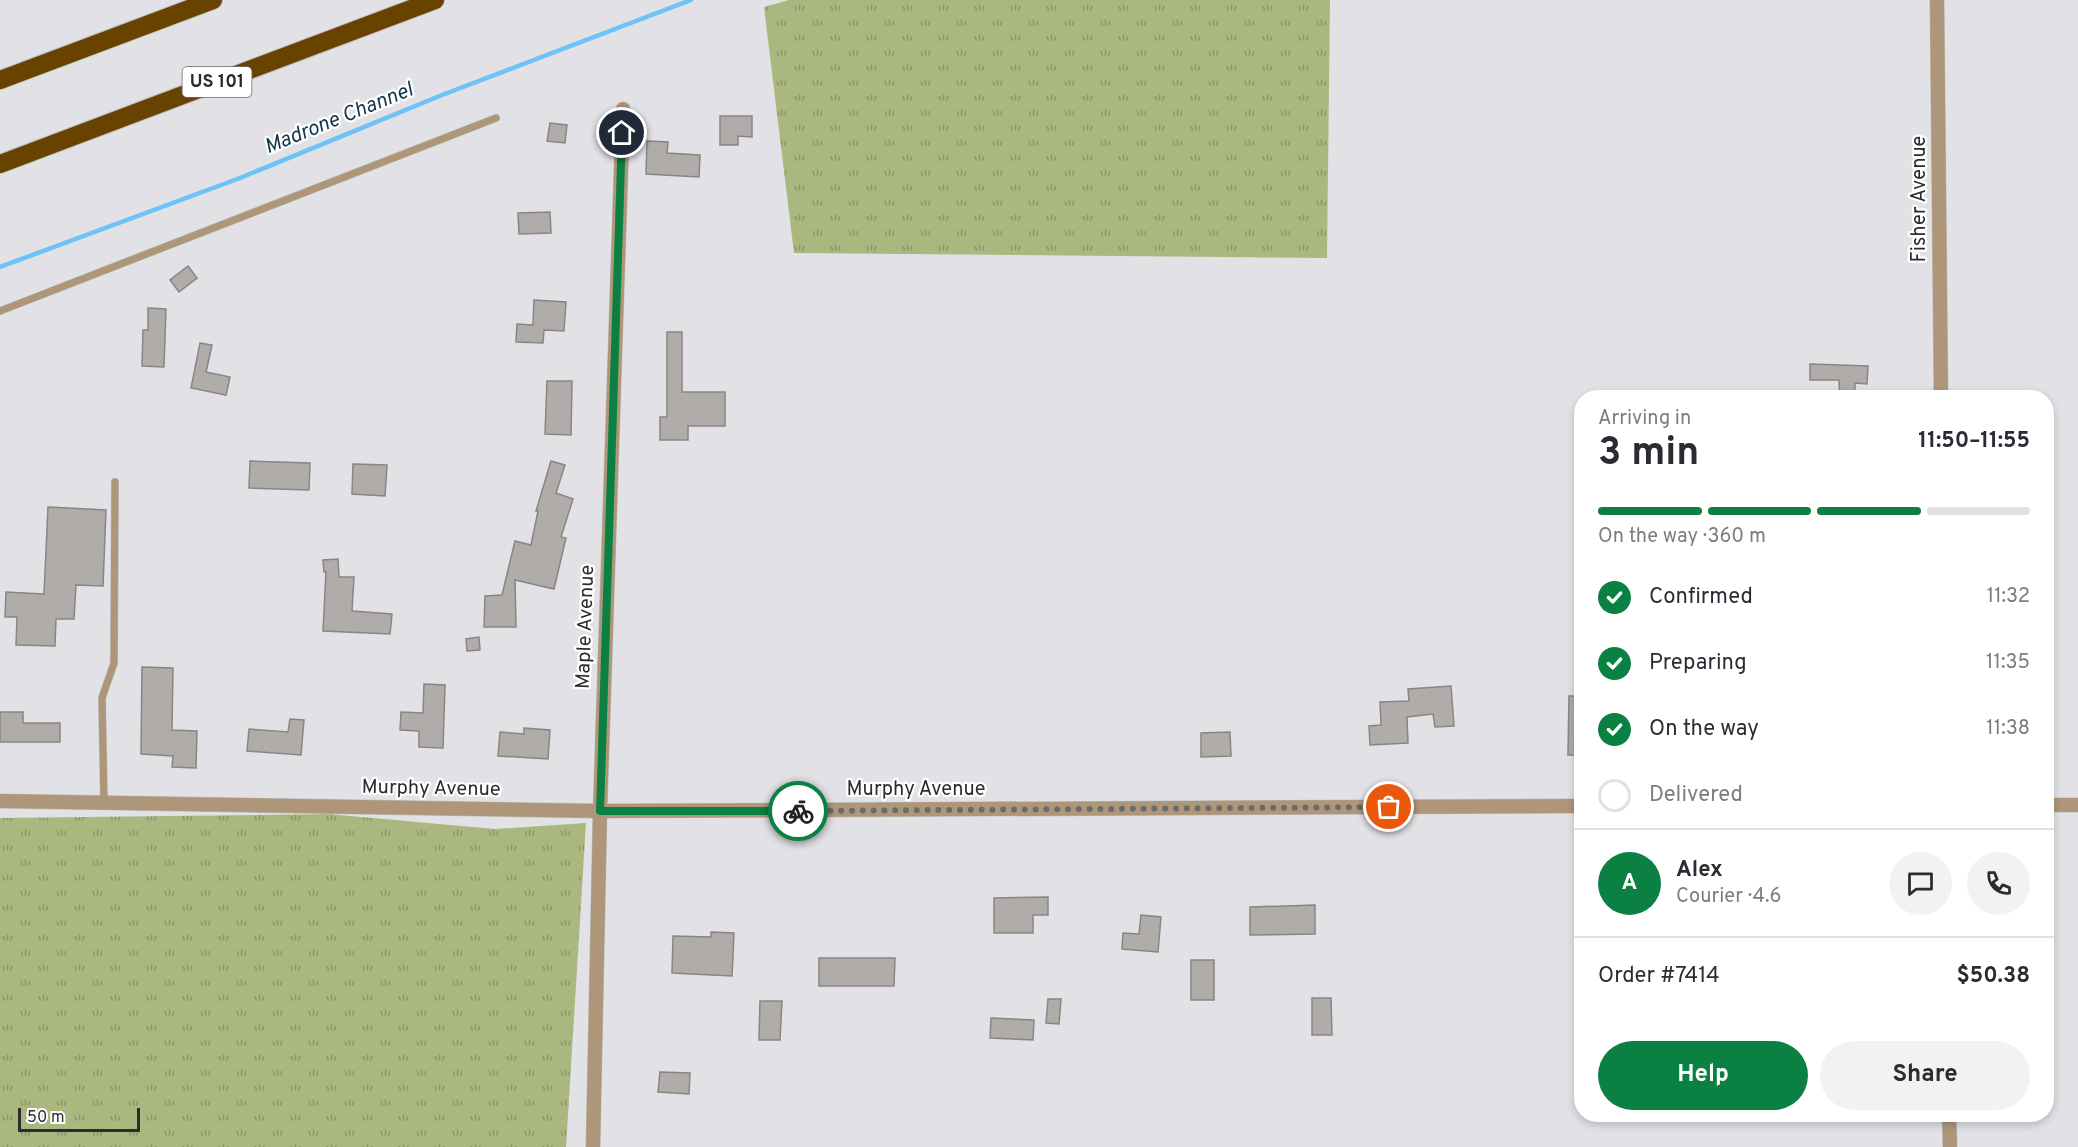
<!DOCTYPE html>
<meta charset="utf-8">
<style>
body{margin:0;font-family:Overpass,sans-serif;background:#f2f2f3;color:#2b2b33;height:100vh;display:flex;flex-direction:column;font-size:22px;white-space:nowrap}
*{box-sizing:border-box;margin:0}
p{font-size:20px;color:#7c7c81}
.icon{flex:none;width:33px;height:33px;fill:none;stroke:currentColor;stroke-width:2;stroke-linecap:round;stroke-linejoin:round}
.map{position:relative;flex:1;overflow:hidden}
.details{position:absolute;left:1574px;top:390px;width:480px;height:732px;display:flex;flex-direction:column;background:#fff;border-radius:24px;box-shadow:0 3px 9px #0003}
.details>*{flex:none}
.scale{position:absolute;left:18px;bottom:15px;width:122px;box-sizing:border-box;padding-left:6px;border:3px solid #2c2c2e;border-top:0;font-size:16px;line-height:21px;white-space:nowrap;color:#2c2c2e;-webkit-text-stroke:4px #fff;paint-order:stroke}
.pin{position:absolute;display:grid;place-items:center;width:51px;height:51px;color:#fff;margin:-26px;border:3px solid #fff;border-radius:50%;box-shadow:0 2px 6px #0007}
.courier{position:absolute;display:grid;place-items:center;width:60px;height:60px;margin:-30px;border:4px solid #0b8043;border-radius:50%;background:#fff;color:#222;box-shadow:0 2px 8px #0007}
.headline em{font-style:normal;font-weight:700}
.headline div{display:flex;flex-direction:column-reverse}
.headline{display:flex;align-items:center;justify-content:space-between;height:102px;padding:0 24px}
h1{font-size:39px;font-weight:700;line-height:45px}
.bar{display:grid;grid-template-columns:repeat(4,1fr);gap:9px 6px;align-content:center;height:72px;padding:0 24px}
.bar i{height:8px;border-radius:4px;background:#e1e1e2}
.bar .selected{background:#0b8043}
.bar p{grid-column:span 4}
.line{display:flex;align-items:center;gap:15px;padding:0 24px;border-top:2px solid #e1e1e2}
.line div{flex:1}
.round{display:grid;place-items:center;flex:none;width:63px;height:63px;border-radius:32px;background:#f2f2f3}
ol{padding:0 24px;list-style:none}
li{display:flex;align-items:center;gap:18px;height:66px}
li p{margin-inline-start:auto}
li .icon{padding:6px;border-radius:50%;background:#0b8043;color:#fff;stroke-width:4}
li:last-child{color:#7c7c81}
li i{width:33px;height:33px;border:3px solid #e1e1e2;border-radius:50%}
.button{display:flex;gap:12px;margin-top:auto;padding:12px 24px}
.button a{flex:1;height:69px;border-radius:36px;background:#0b8043;color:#fff;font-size:24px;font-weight:700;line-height:69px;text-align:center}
.button a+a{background:#f2f2f3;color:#2b2b33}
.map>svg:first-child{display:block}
</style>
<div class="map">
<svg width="2078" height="1147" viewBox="0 0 2078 1147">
<defs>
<pattern id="grass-tufts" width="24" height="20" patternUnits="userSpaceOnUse" patternTransform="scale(1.5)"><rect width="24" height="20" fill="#aab880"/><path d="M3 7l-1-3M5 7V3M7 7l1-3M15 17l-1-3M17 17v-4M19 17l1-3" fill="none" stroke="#8b9669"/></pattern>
</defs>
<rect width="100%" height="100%" fill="#e1e1e6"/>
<g fill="url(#grass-tufts)">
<path d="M 789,0 L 1330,0 L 1327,258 L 794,253 L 764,7 Z"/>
<path d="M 328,814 L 495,829 L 586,823 L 566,1147 L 0,1147 L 0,818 Z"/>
</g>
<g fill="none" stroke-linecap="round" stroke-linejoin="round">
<path stroke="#6dc2f7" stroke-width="4.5" d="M 0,267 L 240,178 L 442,95 L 691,0"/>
</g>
<g fill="#b0aca9" stroke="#898582" stroke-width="1.5">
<path d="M 720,116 L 752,116 L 752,137 L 738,136 L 738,145 L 720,145 Z"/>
<path d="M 550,123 L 567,125 L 565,143 L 547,141 Z"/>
<path d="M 647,141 L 668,142 L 667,153 L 700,155 L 699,177 L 646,174 Z"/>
<path d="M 550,212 L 551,233 L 519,234 L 518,213 Z"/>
<path d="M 188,266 L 197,278 L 179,292 L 170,280 Z"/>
<path d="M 534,300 L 566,302 L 564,331 L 544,330 L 543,343 L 516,342 L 517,324 L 533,325 Z"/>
<path d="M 148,308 L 166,309 L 164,367 L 142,366 L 143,330 L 148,330 Z"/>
<path d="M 667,332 L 682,332 L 682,392 L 725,392 L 725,426 L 688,426 L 688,440 L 660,440 L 660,417 L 667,417 Z"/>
<path d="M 200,343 L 212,345 L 206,372 L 230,377 L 226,395 L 191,388 Z"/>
<path d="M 1810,364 L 1868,366 L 1867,384 L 1855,383 L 1855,398 L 1840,398 L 1839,380 L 1810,380 Z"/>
<path d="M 547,381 L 572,381 L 571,435 L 545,434 Z"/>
<path d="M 250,461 L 310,463 L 309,490 L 249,488 Z"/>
<path d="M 551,461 L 565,465 L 556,493 L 573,499 L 561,537 L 566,538 L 554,589 L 515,580 L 516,627 L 484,627 L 485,596 L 502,595 L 515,541 L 531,545 L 538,511 L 536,511 Z"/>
<path d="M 353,464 L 387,465 L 385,496 L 352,494 Z"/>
<path d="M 48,507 L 106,510 L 103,586 L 76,585 L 74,619 L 56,619 L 55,646 L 16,645 L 17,617 L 5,617 L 6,592 L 44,594 Z"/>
<path d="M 338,559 L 339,577 L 354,577 L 352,611 L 392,614 L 390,634 L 323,631 L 326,572 L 324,572 L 323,560 Z"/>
<path d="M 479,637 L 480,650 L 467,651 L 466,639 Z"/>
<path d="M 142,667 L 173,668 L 172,730 L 197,731 L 196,768 L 172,767 L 173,756 L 141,754 Z"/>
<path d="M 424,684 L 445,685 L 443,748 L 419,747 L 419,731 L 400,730 L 401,712 L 423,713 Z"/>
<path d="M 1451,686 L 1454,726 L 1435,727 L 1433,714 L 1407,717 L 1408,743 L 1370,745 L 1369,726 L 1381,725 L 1380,702 L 1409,701 L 1408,689 Z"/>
<path d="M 1569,696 L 1581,696 L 1581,755 L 1568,755 Z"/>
<path d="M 0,712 L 23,712 L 23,723 L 60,723 L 60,742 L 0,742 Z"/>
<path d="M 290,719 L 304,720 L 301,755 L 247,751 L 249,729 L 288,732 Z"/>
<path d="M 524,728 L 550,730 L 548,759 L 498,756 L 500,732 L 524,734 Z"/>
<path d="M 1230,732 L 1231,756 L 1201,757 L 1201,733 Z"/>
<path d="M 1048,897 L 1048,915 L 1033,915 L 1033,933 L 994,933 L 994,898 Z"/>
<path d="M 1315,905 L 1315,934 L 1250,935 L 1250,907 Z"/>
<path d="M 1141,915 L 1161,917 L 1158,952 L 1122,949 L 1123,933 L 1139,934 Z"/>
<path d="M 711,932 L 734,933 L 732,976 L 672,973 L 673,936 L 711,937 Z"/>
<path d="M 819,958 L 895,958 L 894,986 L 819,986 Z"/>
<rect x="1191" y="960" width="23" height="40"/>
<path d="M 1312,998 L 1331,998 L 1332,1035 L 1312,1035 Z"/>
<path d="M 1048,999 L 1061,999 L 1059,1024 L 1046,1023 Z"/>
<path d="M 760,1001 L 782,1001 L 780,1040 L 759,1040 Z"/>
<path d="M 991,1018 L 1034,1020 L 1033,1040 L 990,1038 Z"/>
<path d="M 660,1072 L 690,1073 L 689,1094 L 658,1092 Z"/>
</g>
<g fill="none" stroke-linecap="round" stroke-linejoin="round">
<defs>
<g id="service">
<path d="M 0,311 L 496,118"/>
<path d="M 104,803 L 102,698 L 114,663 L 115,482"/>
</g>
<g id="minor">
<path d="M 1937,0 L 1941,398"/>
<path d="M 0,801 L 600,811 L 1581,806"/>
<path d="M 2046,805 L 2078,805"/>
<path d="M 1949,1114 L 1950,1147"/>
<path d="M 593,1147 L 600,811 L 623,109"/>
</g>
<g id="motorway">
<path d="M 0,80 L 213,0"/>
<path d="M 0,164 L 435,0"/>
</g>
</defs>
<use href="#service" stroke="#bdbdc1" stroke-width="8"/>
<use href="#minor" stroke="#bdbdc1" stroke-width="15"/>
<use href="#motorway" stroke="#bdbdc1" stroke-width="20"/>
<use href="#service" stroke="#ae9779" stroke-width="7"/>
<use href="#minor" stroke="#ae9779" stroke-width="14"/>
<use href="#motorway" stroke="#684300" stroke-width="18"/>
</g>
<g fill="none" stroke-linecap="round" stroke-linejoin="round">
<path stroke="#6b6b6e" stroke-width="6" stroke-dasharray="0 10.8" d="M 798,811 L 1389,807"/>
<path stroke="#0b8043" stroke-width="8" d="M 622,133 L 600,811 L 798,811"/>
</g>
<g text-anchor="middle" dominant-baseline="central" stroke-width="4.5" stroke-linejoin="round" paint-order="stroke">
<rect fill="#fff" stroke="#6b6b6d" stroke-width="1.5" x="182.5" y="67" width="69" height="30" rx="4.5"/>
<g font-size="18" font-weight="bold" fill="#2c2c2e">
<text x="217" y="82">US 101</text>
</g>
<g font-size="20" fill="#2c2c2e" stroke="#fff">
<text transform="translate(1920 199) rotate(-90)">Fisher Avenue</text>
<text transform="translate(586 627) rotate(-88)">Maple Avenue</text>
<text transform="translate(431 789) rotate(1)">Murphy Avenue</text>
<text x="916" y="790">Murphy Avenue</text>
</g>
<g font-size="21" font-style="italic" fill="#11364c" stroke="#fff">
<text transform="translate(339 119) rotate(-22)">Madrone Channel</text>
</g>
</g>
</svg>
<div class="scale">50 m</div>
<div class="pin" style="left:1389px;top:807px;background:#ea580c"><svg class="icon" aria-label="bag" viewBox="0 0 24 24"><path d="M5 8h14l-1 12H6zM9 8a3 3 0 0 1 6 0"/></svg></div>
<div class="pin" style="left:622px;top:133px;background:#1f2937"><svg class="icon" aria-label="home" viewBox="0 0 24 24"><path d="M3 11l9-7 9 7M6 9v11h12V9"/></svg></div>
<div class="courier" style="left:798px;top:811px"><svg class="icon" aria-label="bike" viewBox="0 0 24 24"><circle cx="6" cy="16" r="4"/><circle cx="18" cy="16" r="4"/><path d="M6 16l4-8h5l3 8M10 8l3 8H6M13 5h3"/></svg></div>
<section class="details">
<div class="headline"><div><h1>3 min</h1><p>Arriving in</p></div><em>11:50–11:55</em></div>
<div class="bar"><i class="selected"></i><i class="selected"></i><i class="selected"></i><i></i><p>On the way · 360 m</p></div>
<ol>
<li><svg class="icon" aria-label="check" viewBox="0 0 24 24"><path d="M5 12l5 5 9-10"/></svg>Confirmed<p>11:32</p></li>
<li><svg class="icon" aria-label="check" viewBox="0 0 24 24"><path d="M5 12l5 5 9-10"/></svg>Preparing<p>11:35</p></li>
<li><svg class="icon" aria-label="check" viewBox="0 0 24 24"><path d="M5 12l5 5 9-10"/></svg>On the way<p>11:38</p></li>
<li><i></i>Delivered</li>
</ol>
<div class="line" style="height:108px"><b class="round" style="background:#0b8043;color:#fff">A</b><div><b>Alex</b><p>Courier · 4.6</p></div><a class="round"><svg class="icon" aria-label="chat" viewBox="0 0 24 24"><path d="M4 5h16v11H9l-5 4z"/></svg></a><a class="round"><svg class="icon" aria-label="phone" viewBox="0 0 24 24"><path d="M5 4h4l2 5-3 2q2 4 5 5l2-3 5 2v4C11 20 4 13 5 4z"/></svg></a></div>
<div class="line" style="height:78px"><div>Order #7414</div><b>$50.38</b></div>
<div class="button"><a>Help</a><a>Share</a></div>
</section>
</div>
